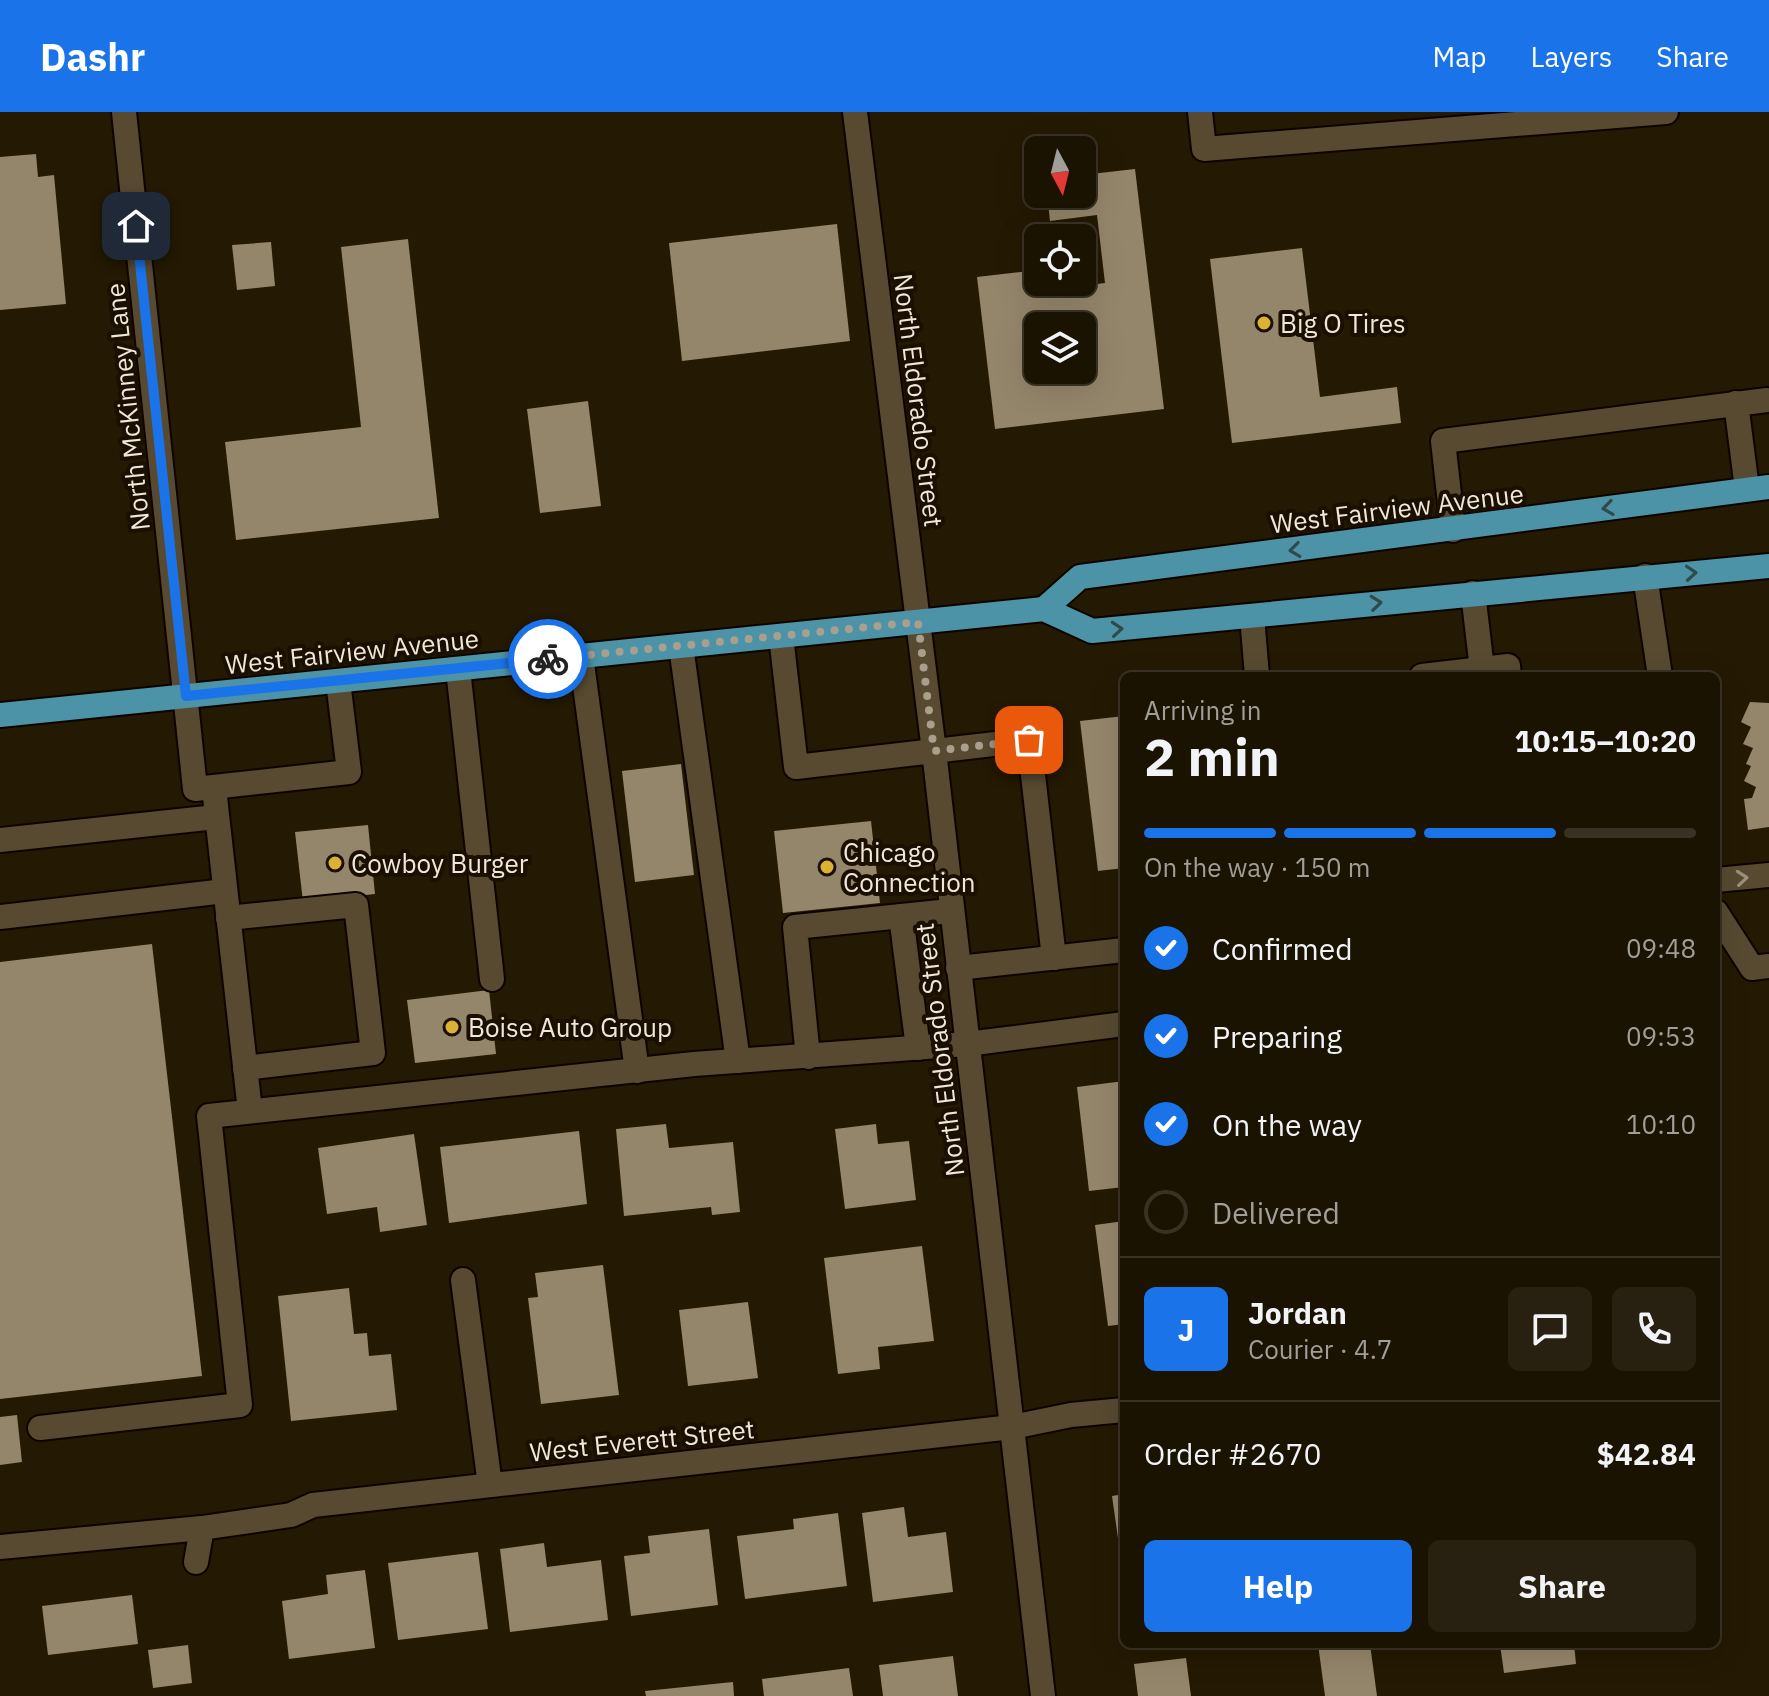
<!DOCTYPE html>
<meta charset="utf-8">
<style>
body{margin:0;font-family:"IBM Plex Sans",sans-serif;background:#282011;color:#f1f3f6;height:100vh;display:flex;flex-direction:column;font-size:30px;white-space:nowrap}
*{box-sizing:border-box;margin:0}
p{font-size:26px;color:#a09e99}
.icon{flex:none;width:44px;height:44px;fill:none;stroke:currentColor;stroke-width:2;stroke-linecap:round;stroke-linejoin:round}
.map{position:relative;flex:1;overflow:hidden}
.drawer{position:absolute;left:1120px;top:560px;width:600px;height:976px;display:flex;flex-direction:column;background:#1b1302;border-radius:12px;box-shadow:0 8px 32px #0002,0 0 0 2px #393224}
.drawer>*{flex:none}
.needle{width:52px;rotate:173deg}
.controls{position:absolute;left:1024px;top:24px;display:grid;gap:16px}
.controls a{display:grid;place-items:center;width:72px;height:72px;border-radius:12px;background:#1b1302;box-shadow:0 8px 32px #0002,0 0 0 2px #393224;font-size:40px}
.pin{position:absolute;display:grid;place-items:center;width:68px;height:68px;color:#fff;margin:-34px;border-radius:16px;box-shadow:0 4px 12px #0006}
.courier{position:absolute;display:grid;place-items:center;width:80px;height:80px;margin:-40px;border:6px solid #1a73e8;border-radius:50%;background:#fff;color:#222;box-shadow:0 2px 10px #0007}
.overview em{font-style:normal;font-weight:700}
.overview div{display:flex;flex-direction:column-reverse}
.overview{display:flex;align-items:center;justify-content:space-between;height:136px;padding:0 24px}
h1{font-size:52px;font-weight:700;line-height:60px}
.bar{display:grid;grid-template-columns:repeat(4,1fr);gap:12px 8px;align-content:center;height:96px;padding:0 24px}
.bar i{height:10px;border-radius:6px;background:#393224}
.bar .current{background:#1a73e8}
.bar p{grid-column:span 4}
.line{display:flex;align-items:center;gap:20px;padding:0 24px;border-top:2px solid #393224}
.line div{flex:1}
.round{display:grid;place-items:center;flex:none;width:84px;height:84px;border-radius:12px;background:#282011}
ol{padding:0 24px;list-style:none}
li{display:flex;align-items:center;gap:24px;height:88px}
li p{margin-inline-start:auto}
li .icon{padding:8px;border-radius:50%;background:#1a73e8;color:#fff;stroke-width:4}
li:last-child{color:#a09e99}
li i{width:44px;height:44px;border:4px solid #393224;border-radius:50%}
.button{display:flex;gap:16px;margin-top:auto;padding:16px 24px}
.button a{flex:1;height:92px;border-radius:12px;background:#1a73e8;color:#fff;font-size:32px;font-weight:700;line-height:92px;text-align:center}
.button a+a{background:#282011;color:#f1f3f6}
header{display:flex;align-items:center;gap:48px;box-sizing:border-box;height:112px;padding:0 40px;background:#1a73e8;color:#fff}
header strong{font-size:38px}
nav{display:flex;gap:44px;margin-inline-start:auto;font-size:28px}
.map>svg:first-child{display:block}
</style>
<header>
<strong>Dashr</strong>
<nav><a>Map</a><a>Layers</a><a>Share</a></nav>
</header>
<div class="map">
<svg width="1769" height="1584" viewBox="0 0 1769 1584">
<rect width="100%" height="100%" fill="#241902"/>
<g fill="#94866b" fill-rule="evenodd">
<path d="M 36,42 L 38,65 L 54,63 L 66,192 L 0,198 L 0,45 Z"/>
<path d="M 1135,57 L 1164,297 L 995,317 L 977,165 L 1030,159 L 1032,180 L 1105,171 L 1097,103 L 1050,109 L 1047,82 L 1082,82 L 1082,63 ZM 1038,214 L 1082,214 L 1082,258 L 1038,258 Z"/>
<path d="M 837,112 L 850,229 L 682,249 L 669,131 Z"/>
<path d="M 408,127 L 439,406 L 236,428 L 225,330 L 361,315 L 341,135 Z"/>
<path d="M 271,130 L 275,174 L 237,178 L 232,133 Z"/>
<path d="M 1302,136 L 1320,285 L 1397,275 L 1401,311 L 1232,331 L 1210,147 Z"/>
<path d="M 588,289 L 601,394 L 540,401 L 527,297 Z"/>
<path d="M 1750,590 L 1769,591 L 1769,715 L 1748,718 L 1744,687 L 1752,686 L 1756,675 L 1744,669 L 1751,654 L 1746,652 L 1753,636 L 1743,632 L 1751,615 L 1741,610 Z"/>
<path d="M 1124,604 L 1124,756 L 1098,759 L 1080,609 Z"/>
<path d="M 681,652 L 694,763 L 635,770 L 622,659 Z"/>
<path d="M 871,709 L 880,791 L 783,801 L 774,719 Z"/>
<path d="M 368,713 L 375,782 L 303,790 L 295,720 Z"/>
<path d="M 152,832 L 202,1264 L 0,1287 L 0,850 Z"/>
<path d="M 489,878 L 496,942 L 415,951 L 407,888 Z"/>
<path d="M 1124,969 L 1124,1075 L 1089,1079 L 1077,975 Z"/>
<path d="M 666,1012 L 669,1036 L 733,1030 L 740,1100 L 712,1103 L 711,1095 L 624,1104 L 616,1017 Z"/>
<path d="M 876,1012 L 878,1032 L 909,1029 L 916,1088 L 845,1097 L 835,1017 Z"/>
<path d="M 579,1019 L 587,1092 L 449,1111 L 440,1035 Z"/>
<path d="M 414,1022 L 427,1113 L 380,1120 L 377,1095 L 327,1102 L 318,1036 Z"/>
<path d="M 1124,1109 L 1124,1212 L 1108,1214 L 1095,1113 Z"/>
<path d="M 922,1134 L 934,1229 L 878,1235 L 880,1257 L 838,1262 L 824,1146 Z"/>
<path d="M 603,1153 L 619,1283 L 541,1292 L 528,1186 L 538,1185 L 535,1161 Z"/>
<path d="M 349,1176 L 354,1222 L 367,1221 L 369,1244 L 391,1242 L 397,1298 L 291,1309 L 278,1184 Z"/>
<path d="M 748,1190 L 758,1266 L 688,1274 L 679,1198 Z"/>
<path d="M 17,1303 L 22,1350 L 0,1353 L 0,1305 Z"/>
<path d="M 1124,1382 L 1124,1454 L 1122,1454 L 1112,1384 Z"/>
<path d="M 904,1395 L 908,1425 L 946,1420 L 953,1480 L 873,1490 L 862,1401 Z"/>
<path d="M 838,1401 L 847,1474 L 745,1487 L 737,1424 L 794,1417 L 793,1407 Z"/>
<path d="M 709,1417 L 718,1493 L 631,1504 L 624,1444 L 650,1441 L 648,1424 Z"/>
<path d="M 544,1431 L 547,1455 L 601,1448 L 608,1508 L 510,1520 L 500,1437 Z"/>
<path d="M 478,1440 L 488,1517 L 398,1528 L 388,1451 Z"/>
<path d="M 365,1458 L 375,1536 L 289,1547 L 282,1489 L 328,1482 L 326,1463 Z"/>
<path d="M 132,1483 L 138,1532 L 48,1543 L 42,1494 Z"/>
<path d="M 1318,1532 L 1370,1532 L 1377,1584 L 1325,1584 Z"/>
<path d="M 1500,1532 L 1574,1532 L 1576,1552 L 1504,1561 Z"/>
<path d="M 188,1533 L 192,1571 L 153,1576 L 148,1538 Z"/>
<path d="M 953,1544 L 958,1584 L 883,1584 L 879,1553 Z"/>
<path d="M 1186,1546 L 1191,1584 L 1138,1584 L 1134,1552 Z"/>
<path d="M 849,1556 L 853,1584 L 764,1584 L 762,1567 Z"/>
<path d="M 733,1570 L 734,1584 L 646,1584 L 645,1579 Z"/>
</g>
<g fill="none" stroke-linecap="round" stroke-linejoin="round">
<defs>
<g id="minor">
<path d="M 124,0 L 195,677 L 349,660 L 338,569"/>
<path d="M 855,0 L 934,639 L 1043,1584"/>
<path d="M 1200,0 L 1204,37 L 1666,0"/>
<path d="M 1736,291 L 1747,377"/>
<path d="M 1453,418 L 1443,329 L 1767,288"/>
<path d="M 1645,464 L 1660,564"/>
<path d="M 1473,481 L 1482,557"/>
<path d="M 1252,504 L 1257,564"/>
<path d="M 781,524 L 796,655 L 1029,628 L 1054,846"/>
<path d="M 681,534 L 738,949"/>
<path d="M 581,544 L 637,959"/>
<path d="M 458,557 L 492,867"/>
<path d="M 1422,564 L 1508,554 L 1509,564"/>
<path d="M 214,676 L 250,999"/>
<path d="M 0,728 L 216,705"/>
<path d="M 1716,768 L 1769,763"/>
<path d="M 1716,800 L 1752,856 L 1769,854"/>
<path d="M 901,804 L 918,936"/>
<path d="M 0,805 L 225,779"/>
<path d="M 228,806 L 356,793 L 373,941 L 245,956"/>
<path d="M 958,856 L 1124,838"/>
<path d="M 808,945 L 795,815 L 950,799"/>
<path d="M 463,1168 L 490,1373"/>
<path d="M 40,1316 L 240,1293 L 209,1004 L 694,952 L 967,932 L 1124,912"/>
<path d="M 0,1435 L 202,1416"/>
<path d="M 196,1450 L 202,1416 L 291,1403 L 313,1393 L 1012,1315 L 1071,1303 L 1124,1298"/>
</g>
<g id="major">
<path d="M 1044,497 L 1080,465 L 1769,375"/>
<path d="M 0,603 L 1044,497 L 1092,519 L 1769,454"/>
</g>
</defs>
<use href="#minor" stroke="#0d0400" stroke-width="28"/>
<use href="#major" stroke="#0d0400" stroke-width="28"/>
<use href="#minor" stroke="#574a31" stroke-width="24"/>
<use href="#major" stroke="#4c93a8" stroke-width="24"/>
</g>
<defs><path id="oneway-chevron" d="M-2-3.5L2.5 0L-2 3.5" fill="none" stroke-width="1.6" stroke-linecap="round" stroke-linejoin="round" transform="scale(2)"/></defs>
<g stroke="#304a4c">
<use href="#oneway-chevron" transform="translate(1608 396) rotate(172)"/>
<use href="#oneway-chevron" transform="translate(1295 438) rotate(173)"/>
<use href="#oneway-chevron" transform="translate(1691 461) rotate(-4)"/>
<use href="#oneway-chevron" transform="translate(1376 491) rotate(-6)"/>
<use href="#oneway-chevron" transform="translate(1117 517) rotate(-5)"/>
</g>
<use stroke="#9b917c" href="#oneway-chevron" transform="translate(1742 766) rotate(-5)"/>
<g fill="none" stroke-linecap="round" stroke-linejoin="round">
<path stroke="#a89f8d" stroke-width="8" stroke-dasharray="0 14.4" d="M 548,547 L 918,510 L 934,639 L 1029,628"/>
<path stroke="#1a73e8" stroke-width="10" d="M 136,114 L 186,584 L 548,547"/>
</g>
<g fill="#dbb233" stroke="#1a0f00" stroke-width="3">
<circle cx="1264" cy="211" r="8"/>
<circle cx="335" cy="751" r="8"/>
<circle cx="827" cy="755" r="8"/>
<circle cx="452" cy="915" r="8"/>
</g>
<g text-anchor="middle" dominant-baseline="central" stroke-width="8" stroke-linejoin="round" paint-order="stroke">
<g font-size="26" fill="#efe7d8" stroke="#1a0f00" text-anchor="start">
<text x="1280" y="211">Big O Tires</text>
<text x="843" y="740">Chicago<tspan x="843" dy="30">Connection</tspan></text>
<text x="351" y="751">Cowboy Burger</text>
<text x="468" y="915">Boise Auto Group</text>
</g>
<g font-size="26" fill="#efe7d8" stroke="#1a0f00">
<text transform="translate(919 288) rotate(83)">North Eldorado Street</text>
<text transform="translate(127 295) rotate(-96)">North McKinney Lane</text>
<text transform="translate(1397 396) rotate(-7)">West Fairview Avenue</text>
<text transform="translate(352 539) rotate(-6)">West Fairview Avenue</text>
<text transform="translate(939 938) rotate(-97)">North Eldorado Street</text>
<text transform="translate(642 1328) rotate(-6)">West Everett Street</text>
</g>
</g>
</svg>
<div class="controls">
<a><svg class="needle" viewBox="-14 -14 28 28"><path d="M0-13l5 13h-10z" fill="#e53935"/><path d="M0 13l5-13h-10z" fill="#a09e99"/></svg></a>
<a><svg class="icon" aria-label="locate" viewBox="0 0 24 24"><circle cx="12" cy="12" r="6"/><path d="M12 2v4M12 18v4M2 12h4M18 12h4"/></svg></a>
<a><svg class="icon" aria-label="layers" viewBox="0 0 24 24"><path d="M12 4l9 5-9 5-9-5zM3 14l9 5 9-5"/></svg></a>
</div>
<div class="pin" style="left:1029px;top:628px;background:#ea580c"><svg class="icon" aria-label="bag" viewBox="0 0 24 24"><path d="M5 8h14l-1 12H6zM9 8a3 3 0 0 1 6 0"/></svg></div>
<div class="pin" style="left:136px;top:114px;background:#1f2937"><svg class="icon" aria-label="home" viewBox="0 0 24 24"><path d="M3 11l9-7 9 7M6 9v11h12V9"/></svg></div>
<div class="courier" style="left:548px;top:547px"><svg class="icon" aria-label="bike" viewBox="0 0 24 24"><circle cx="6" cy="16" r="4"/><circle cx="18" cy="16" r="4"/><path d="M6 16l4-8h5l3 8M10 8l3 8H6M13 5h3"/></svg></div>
<section class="drawer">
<div class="overview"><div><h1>2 min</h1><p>Arriving in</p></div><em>10:15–10:20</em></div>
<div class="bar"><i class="current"></i><i class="current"></i><i class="current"></i><i></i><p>On the way · 150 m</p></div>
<ol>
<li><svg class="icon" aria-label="check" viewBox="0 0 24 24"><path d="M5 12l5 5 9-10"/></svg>Confirmed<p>09:48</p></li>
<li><svg class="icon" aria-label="check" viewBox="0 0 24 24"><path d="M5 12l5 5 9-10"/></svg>Preparing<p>09:53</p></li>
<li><svg class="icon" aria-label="check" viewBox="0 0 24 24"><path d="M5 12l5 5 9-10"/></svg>On the way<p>10:10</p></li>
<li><i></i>Delivered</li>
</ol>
<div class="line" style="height:144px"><b class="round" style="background:#1a73e8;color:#fff">J</b><div><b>Jordan</b><p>Courier · 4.7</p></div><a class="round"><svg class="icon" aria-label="chat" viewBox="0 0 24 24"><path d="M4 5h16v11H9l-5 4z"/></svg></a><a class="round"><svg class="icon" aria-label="phone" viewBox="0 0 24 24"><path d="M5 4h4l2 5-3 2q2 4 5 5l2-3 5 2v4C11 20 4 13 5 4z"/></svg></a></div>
<div class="line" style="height:104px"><div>Order #2670</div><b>$42.84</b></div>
<div class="button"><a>Help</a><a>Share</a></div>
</section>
</div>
